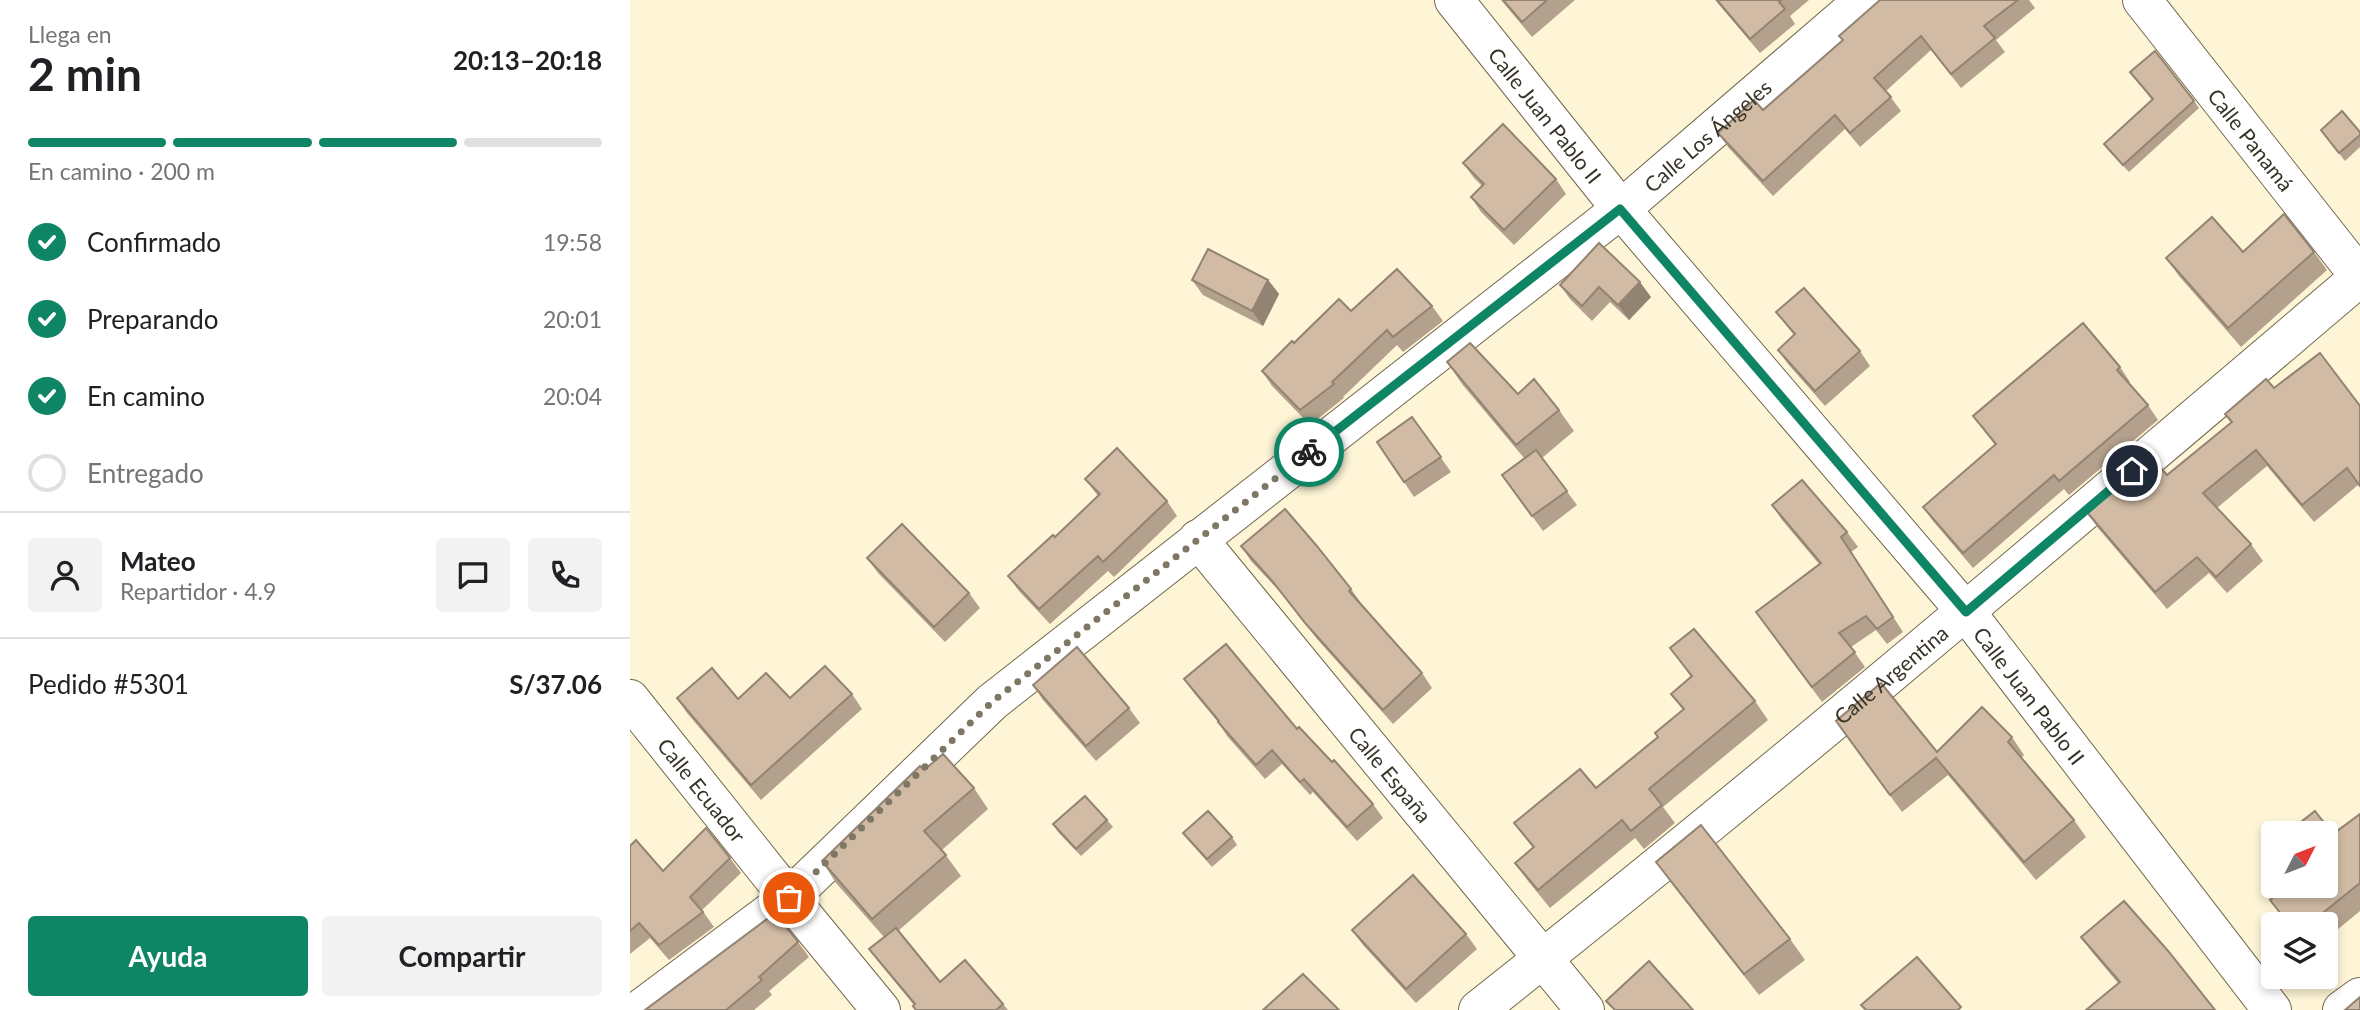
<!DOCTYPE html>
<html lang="es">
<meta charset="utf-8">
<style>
body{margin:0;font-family:Lato,sans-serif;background:#f2f2f2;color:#202124;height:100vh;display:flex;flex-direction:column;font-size:26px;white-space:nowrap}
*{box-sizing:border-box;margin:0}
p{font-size:23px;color:#757577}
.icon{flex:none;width:38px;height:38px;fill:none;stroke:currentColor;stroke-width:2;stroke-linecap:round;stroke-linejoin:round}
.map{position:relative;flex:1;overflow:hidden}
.side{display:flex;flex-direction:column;background:#fff;width:630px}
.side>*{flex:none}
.needle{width:46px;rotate:48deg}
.controls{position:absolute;left:1631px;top:821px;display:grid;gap:14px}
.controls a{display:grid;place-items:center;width:77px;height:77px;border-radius:7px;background:#fff;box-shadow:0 4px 10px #0003;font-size:35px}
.pin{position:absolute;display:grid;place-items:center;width:60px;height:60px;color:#fff;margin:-30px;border:4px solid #fff;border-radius:50%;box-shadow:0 2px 7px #0007}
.courier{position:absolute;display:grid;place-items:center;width:70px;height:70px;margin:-35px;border:5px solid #0e8565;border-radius:50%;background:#fff;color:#222;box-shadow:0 2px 9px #0007}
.head em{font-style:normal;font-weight:700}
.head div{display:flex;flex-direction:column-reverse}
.head{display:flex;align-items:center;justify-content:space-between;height:119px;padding:0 28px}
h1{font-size:46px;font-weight:700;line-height:52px}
.bar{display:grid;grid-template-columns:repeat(4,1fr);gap:10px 7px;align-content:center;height:84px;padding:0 28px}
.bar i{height:9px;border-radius:5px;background:#e0e0e0}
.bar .active{background:#0e8565}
.bar p{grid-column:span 4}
.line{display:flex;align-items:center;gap:18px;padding:0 28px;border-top:2px solid #e0e0e0}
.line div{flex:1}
.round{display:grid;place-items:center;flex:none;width:74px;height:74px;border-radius:7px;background:#f2f2f2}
ol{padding:0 28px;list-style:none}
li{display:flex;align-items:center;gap:21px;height:77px}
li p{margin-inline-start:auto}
li .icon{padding:7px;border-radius:50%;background:#0e8565;color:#fff;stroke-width:4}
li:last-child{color:#757577}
li i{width:38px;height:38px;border:4px solid #e0e0e0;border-radius:50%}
.primary-button{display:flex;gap:14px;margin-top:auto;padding:14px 28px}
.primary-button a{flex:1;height:80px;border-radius:7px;background:#0e8565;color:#fff;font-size:28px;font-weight:700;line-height:80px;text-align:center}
.primary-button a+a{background:#f2f2f2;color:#202124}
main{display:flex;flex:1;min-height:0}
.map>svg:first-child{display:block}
</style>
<main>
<section class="side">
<div class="head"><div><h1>2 min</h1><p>Llega en</p></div><em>20:13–20:18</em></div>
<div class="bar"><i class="active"></i><i class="active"></i><i class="active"></i><i></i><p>En camino · 200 m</p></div>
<ol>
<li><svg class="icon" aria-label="check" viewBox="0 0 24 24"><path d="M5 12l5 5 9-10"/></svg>Confirmado<p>19:58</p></li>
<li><svg class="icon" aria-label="check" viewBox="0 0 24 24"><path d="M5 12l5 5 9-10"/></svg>Preparando<p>20:01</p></li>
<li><svg class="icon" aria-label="check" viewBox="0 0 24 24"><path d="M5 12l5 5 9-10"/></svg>En camino<p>20:04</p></li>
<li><i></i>Entregado</li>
</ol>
<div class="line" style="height:126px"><a class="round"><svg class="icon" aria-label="person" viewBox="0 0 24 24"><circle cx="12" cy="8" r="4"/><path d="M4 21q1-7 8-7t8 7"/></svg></a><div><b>Mateo</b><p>Repartidor · 4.9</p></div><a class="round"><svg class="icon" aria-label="chat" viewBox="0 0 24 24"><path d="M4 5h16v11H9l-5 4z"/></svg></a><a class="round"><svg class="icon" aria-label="phone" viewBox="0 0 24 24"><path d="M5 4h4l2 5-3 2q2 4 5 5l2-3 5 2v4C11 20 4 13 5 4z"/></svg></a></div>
<div class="line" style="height:91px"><div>Pedido #5301</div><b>S/37.06</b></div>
<div class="primary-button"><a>Ayuda</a><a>Compartir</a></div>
</section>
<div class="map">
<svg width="1730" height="1010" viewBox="0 0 1730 1010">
<rect width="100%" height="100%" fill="#fef4d6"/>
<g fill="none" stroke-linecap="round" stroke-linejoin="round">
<defs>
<g id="minor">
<path id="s1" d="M 824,0 L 991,209 L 1336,612 L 1642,1010"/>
<path id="s2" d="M 1512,0 L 1730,277"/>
<path id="s3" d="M 568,539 L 955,1010"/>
<path id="s4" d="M 0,699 L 159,898 L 251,1010"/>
<path id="s5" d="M 9,1010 L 159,898 L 362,702 L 991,209 L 1234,0"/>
<path id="s6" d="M 848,1010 C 1148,773 1438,525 1730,277"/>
<path d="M 1712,1010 L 1730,997"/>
</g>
</defs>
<use href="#minor" stroke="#71694e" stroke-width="40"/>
<use href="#minor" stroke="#fff" stroke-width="38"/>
</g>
<g fill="#b4a18d">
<path d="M 871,0 L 945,0 L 902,37 Z"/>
<path d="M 1085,0 L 1179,0 L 1160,16 L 1165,24 L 1130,53 Z"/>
<path d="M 1250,0 L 1399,0 L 1405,8 L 1366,40 L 1375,52 L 1331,88 L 1301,50 L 1256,91 L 1271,111 L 1230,147 L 1215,129 L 1143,196 L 1098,147 L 1088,133 L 1133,110 L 1213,40 L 1209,36 Z"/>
<path d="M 1500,72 L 1564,101 L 1569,108 L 1499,172 L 1480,152 L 1474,144 L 1522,100 Z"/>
<path d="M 1691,130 L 1730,132 L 1730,147 L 1715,161 Z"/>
<path d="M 833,163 L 926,179 L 936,194 L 884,245 L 851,212 L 841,197 L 852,186 L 844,178 Z"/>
<path d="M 969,243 L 1021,297 L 999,320 L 980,302 L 962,321 L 940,299 L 930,285 Z"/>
<path d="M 1613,252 L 1684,252 L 1697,270 L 1611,347 L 1549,276 L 1536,258 Z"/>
<path d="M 562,280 L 638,280 L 649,294 L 633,326 L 573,295 Z"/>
<path d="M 802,306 L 813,321 L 773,352 L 767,345 L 713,397 L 714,398 L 680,425 L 642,386 L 632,371 L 664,343 Z"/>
<path d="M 1146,312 L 1230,351 L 1240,366 L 1195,406 L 1158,364 L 1148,350 L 1164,335 Z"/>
<path d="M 817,362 L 888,394 L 929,410 L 944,431 L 912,458 L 947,505 L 913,531 L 872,475 L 894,458 L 832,384 Z"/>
<path d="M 1490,367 L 1500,382 L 1498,383 L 1518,405 L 1528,420 L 1439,495 L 1434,489 L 1343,568 L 1303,521 L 1293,507 L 1365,445 L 1343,416 Z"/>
<path d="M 1644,388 L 1730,406 L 1730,487 L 1728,485 L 1684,522 L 1637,466 L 1587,508 L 1621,544 L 1633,561 L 1597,593 L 1579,573 L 1537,609 L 1468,528 L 1456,511 L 1537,475 L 1601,422 L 1595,414 Z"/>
<path d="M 782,417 L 821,472 L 784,497 L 747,442 Z"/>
<path d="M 455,479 L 537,501 L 547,516 L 484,577 L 478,571 L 420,624 L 389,591 L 378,576 L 425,537 L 468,496 Z"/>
<path d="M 1142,505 L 1217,532 L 1228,547 L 1221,552 L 1273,632 L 1257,644 L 1246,630 L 1221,647 L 1235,667 L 1192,702 L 1126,612 L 1189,564 L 1152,520 Z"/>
<path d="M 611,546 L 721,589 L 731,603 L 792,673 L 802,688 L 763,724 L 687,639 L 654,596 L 621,561 Z"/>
<path d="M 237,558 L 339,593 L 350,608 L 315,642 L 248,573 Z"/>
<path d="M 1040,648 L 1125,701 L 1138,720 L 1033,807 L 1045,823 L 1014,849 L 1005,838 L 920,908 L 898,881 L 885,863 L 903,848 L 884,823 L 966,788 L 1028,737 L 1053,710 L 1041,694 L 1061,677 Z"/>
<path d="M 554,679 L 667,729 L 743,804 L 753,818 L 727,841 L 683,792 L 680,795 L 652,764 L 635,779 L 597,736 L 588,722 L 564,693 Z"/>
<path d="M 403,685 L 499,708 L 510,723 L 466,761 L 413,700 Z"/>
<path d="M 222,694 L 232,709 L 131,800 L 57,713 L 47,698 L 108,699 L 160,698 Z"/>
<path d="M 1382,737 L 1394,755 L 1391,758 L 1444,820 L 1456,837 L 1406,880 L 1318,775 L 1272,812 L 1218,738 L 1307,752 Z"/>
<path d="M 294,770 L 344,788 L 358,809 L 312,850 L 331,876 L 268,931 L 310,982 L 373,1004 L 378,1010 L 286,1010 L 283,1006 L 284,1005 L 248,961 L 239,949 L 254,937 L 206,883 L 192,861 Z"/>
<path d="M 1730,814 L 1730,911 L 1696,939 L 1696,924 L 1657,924 L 1640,900 L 1696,886 L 1703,834 Z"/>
<path d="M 477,820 L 483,827 L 451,856 L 428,832 L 423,824 Z"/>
<path d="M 553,833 L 602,837 L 607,845 L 582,867 L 559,841 Z"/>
<path d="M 0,846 L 33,871 L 100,858 L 111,873 L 72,910 L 84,927 L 39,960 L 20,938 L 0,954 Z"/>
<path d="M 1026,862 L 1160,939 L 1175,960 L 1129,995 L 1041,883 Z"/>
<path d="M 722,930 L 836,934 L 847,949 L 786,1003 L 733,945 Z"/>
<path d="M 1451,937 L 1585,1010 L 1488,983 L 1462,952 Z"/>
<path d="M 168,942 L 179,957 L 139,991 L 142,995 L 124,1010 L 15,1010 Z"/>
</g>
<g fill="#928373">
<path d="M 638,280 L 649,294 L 633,326 L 622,311 Z"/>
<path d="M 1010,282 L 1021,297 L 999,320 L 988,305 Z"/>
</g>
<g fill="#d1bba4" stroke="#928373" stroke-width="2">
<path d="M 873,0 L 917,0 L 892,22 Z"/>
<path d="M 1087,0 L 1151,0 L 1149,2 L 1155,9 L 1120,39 Z"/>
<path d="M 1250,0 L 1388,0 L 1354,26 L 1365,38 L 1321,74 L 1291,36 L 1244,78 L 1261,97 L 1220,133 L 1205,115 L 1133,181 L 1088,133 L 1124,100 L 1133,110 L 1213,40 L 1209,36 Z"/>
<path d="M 1525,51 L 1564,101 L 1493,165 L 1474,144 L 1523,99 L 1500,72 Z"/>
<path d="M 1712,111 L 1730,132 L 1730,135 L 1709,153 L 1691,130 Z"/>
<path d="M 873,124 L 926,179 L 874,230 L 841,197 L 854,184 L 833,163 Z"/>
<path d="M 1654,214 L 1684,252 L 1598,328 L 1536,258 L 1582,217 L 1613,252 Z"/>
<path d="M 969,243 L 1010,282 L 988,305 L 969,287 L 952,306 L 930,285 Z"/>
<path d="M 578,249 L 638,280 L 622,311 L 562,280 Z"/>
<path d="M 767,269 L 802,306 L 763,337 L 757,330 L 702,382 L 704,384 L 670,410 L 632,371 L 662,341 L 664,343 L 709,299 L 721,311 Z"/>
<path d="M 1174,288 L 1230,351 L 1185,391 L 1148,350 L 1165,334 L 1146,312 Z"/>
<path d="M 1453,323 L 1490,367 L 1487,370 L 1518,405 L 1429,481 L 1424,475 L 1333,553 L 1293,507 L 1366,444 L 1343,416 Z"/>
<path d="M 840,343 L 888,394 L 904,379 L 929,410 L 886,445 L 817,362 Z"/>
<path d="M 1690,353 L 1730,406 L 1730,486 L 1717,468 L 1672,505 L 1626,450 L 1573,493 L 1621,544 L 1586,577 L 1567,557 L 1525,592 L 1456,511 L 1521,457 L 1537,475 L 1602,422 L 1595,414 L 1636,379 L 1644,388 Z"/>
<path d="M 782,417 L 811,457 L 774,482 L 747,442 Z"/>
<path d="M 487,448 L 537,501 L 473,562 L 468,556 L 409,609 L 378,576 L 423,535 L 425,537 L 470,494 L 455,479 Z"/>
<path d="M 906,450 L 937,491 L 902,516 L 872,475 Z"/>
<path d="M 1172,480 L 1217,532 L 1211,537 L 1263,617 L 1247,629 L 1236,616 L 1209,633 L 1225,652 L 1182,687 L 1126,612 L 1191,563 L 1142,505 Z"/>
<path d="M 655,509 L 686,545 L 721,589 L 719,591 L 792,673 L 753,710 L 676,624 L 643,582 L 611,546 Z"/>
<path d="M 272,524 L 339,593 L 304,627 L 237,558 Z"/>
<path d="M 1064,629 L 1125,701 L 1019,789 L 1032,805 L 1001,831 L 992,820 L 908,890 L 885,863 L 904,847 L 884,823 L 950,769 L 966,788 L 1028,737 L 1025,733 L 1054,709 L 1041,694 L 1062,676 L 1040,648 Z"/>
<path d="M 596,644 L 667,729 L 669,727 L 702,762 L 704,760 L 743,804 L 717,827 L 674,779 L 670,782 L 642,750 L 626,765 L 588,722 L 589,721 L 554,679 Z"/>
<path d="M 447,647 L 499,708 L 456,746 L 403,685 Z"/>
<path d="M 195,666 L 222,694 L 121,785 L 47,698 L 82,668 L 108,699 L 136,673 L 160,698 Z"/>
<path d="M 1251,683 L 1307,752 L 1352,707 L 1382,737 L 1378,742 L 1444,820 L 1394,862 L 1306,758 L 1260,795 L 1206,721 Z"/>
<path d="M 313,754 L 344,788 L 294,831 L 316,855 L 242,919 L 192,861 L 290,766 L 294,770 Z"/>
<path d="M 455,796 L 477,820 L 446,849 L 423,824 Z"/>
<path d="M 578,811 L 602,837 L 577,859 L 553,833 Z"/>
<path d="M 1685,811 L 1703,834 L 1730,814 L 1730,883 L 1679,924 L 1659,924 L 1640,900 L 1658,886 L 1696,886 L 1696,833 L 1665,833 L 1662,829 Z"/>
<path d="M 1071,825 L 1160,939 L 1114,974 L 1026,862 Z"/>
<path d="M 76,828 L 100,858 L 60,897 L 73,912 L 29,945 L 9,923 L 0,931 L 0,846 L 6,840 L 33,871 Z"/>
<path d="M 783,875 L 836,934 L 776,989 L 722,930 Z"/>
<path d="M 1494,901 L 1539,952 L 1585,1010 L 1456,1010 L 1490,982 L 1451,937 Z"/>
<path d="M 145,913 L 168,942 L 129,977 L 132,980 L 96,1010 L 15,1010 Z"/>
<path d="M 266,928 L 310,982 L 335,960 L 373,1004 L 366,1010 L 286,1010 L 283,1006 L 285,1004 L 239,949 Z"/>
<path d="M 1287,957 L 1331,1007 L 1328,1010 L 1236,1010 L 1231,1005 Z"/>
<path d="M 1019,961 L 1063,1010 L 985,1010 L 976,1001 Z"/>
<path d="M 673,974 L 709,1010 L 633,1010 Z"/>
<path d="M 1730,997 L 1730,1010 L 1715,1010 Z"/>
</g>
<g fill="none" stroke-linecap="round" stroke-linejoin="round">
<path stroke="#7d7764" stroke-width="7" stroke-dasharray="0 12.6" d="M 159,898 L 362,702 L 679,452"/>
<path stroke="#0e8565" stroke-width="9" d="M 679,452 L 990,209 L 1336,612 L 1502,471"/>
</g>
<g text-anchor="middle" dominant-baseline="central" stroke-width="5" stroke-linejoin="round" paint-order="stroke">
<g font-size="21" fill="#373327" stroke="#fff">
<text stroke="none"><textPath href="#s1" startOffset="147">Calle Juan Pablo II</textPath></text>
<text stroke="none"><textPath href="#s5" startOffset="1382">Calle Los Ángeles</textPath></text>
<text stroke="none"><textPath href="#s2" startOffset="177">Calle Panamá</textPath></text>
<text stroke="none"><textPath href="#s6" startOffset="532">Calle Argentina</textPath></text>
<text stroke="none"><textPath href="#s1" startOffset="903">Calle Juan Pablo II</textPath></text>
<text stroke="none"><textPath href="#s3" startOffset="304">Calle España</textPath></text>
<text stroke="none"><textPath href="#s4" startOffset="116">Calle Ecuador</textPath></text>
</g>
</g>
</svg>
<div class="controls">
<a><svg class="needle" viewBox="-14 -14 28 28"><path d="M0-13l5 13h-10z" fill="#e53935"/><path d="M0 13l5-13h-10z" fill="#757577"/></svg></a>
<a><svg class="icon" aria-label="layers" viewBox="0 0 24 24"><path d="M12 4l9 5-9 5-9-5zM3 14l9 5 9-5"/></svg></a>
</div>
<div class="pin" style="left:159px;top:898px;background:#ea580c"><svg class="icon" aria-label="bag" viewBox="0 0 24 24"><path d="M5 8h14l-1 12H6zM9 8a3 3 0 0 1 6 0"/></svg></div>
<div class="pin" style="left:1502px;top:471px;background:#1f2937"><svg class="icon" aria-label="home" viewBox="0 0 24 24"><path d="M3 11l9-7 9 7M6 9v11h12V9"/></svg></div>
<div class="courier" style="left:679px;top:452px"><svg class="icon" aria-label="bike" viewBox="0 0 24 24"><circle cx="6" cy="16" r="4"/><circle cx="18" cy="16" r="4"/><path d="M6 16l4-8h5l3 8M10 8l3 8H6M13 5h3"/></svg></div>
</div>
</main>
